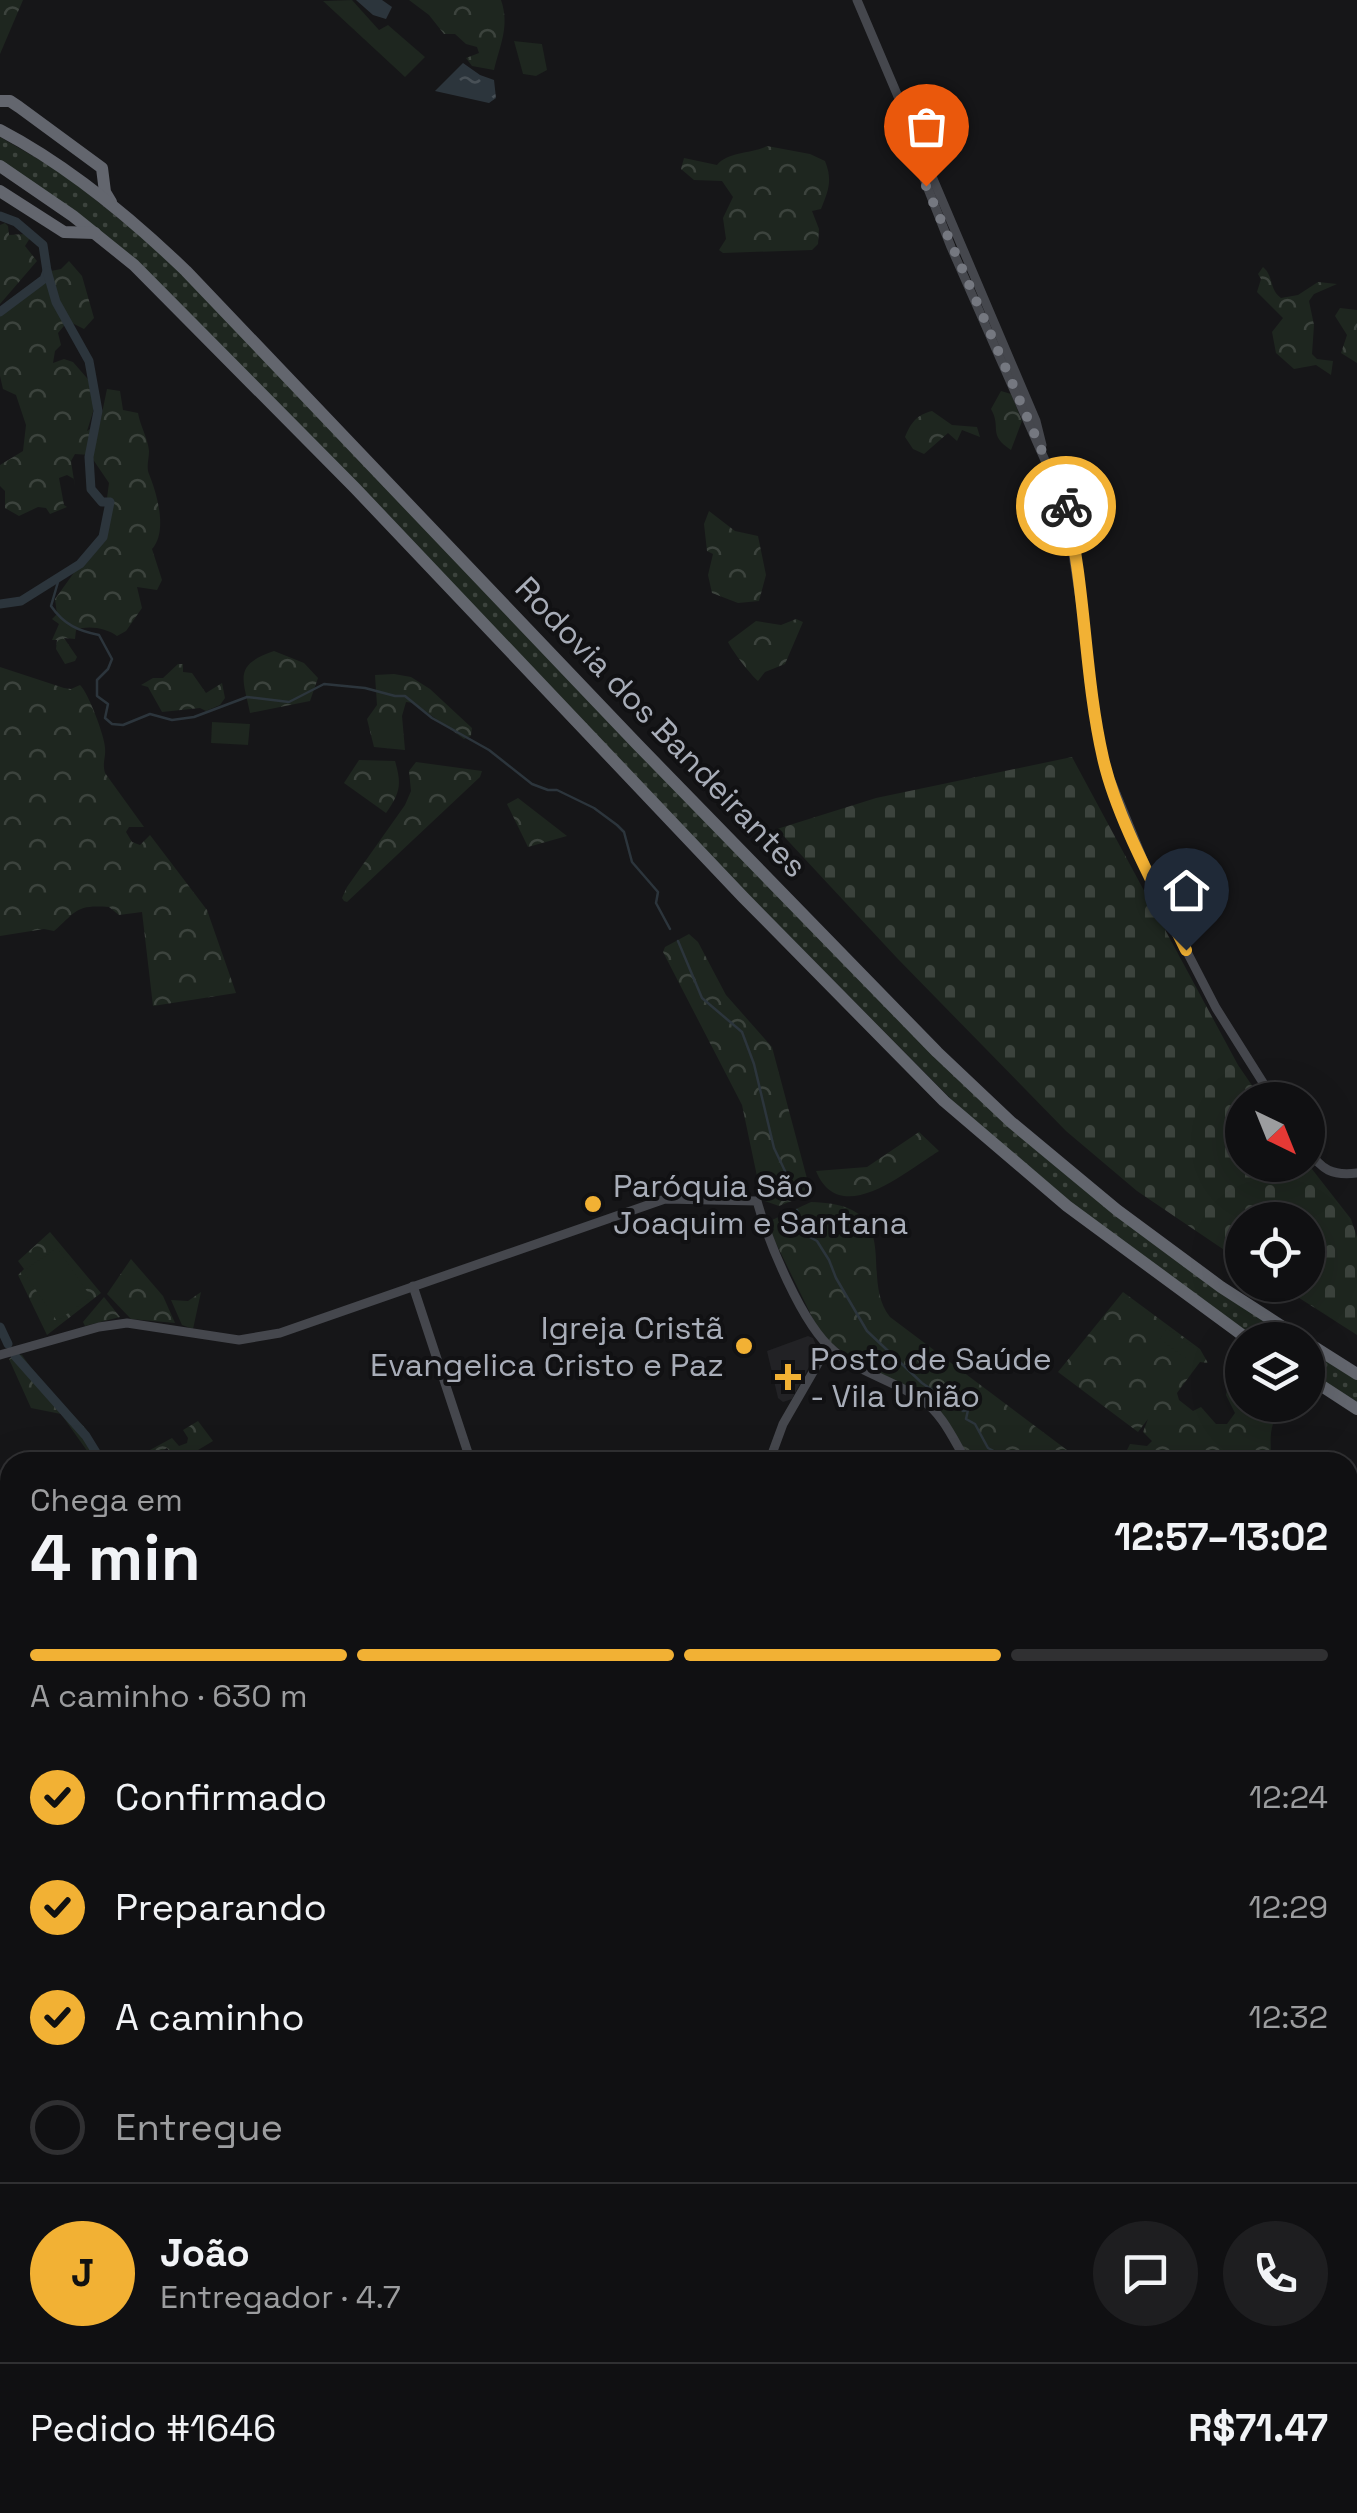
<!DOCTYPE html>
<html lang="pt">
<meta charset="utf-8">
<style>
body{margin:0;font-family:"Space Grotesk",sans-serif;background:#1e1e20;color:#f1f3f6;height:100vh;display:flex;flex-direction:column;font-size:38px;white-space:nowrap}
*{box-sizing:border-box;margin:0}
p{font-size:32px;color:#9c9d9f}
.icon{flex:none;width:55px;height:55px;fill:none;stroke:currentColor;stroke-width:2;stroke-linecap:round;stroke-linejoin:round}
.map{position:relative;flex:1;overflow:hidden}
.drawer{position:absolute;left:0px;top:1452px;width:1358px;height:1062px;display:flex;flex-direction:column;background:#101012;border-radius:30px 30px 0 0;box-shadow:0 10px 40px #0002,0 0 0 2px #303032}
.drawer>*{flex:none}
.needle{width:65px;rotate:137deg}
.fabs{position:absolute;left:1225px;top:1082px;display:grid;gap:20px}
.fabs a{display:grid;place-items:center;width:100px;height:100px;border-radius:50%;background:#101012;box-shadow:0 10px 40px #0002,0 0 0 2px #303032;font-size:50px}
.pin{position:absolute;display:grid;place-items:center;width:85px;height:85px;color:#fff;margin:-102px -42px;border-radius:50% 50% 50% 0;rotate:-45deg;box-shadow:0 0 10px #0007}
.pin .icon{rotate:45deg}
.courier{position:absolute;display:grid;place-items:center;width:100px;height:100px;margin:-50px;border:8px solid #f2b134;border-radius:50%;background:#fff;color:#222;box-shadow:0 2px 12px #0007}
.head em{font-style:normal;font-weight:600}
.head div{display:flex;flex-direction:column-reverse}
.head{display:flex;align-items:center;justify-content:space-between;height:170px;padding:0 30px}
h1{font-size:65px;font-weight:600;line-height:75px}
.bar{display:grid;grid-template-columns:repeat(4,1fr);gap:15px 10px;align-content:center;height:120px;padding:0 30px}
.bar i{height:12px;border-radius:8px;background:#303032}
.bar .selected{background:#f2b134}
.bar p{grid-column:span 4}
.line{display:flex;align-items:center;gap:25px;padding:0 30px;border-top:2px solid #303032}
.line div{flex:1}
.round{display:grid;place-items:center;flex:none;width:105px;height:105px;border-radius:52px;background:#1e1e20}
ol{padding:0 30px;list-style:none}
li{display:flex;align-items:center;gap:30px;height:110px}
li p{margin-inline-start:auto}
li .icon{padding:10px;border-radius:50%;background:#f2b134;color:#111;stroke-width:4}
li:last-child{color:#9c9d9f}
li i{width:55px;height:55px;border:5px solid #303032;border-radius:50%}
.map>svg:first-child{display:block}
</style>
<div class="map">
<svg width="1357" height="2513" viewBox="0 0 1357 2513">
<defs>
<pattern id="grass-dots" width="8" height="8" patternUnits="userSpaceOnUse" patternTransform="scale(2.5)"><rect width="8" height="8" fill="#1e261f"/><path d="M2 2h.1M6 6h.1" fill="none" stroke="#3c433d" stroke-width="1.8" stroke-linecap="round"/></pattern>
<pattern id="forest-crowns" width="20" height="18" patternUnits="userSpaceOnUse" patternTransform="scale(2.5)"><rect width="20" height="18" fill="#1e261f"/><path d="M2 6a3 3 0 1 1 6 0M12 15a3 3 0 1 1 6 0" fill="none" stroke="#3c433d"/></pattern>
<pattern id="cemetery-stones" width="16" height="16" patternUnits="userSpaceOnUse" patternTransform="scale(2.5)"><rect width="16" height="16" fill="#1e261f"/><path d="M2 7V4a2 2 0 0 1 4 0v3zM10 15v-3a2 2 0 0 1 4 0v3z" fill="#3c433d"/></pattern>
<pattern id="water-ripples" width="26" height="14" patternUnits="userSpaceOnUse" patternTransform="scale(2.5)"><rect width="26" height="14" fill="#2c353c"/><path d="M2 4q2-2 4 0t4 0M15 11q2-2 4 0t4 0" fill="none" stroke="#485056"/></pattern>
</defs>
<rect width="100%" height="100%" fill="#161618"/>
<path fill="#222225" d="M 808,1336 L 813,1338 L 818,1350 L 792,1399 L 783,1402 L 778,1398 L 767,1351 Z"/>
<g fill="url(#grass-dots)">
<path d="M 0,137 L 62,173 L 163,254 L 974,1094 L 1295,1340 L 1259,1340 L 1207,1305 L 1095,1222 L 961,1109 L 721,867 L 143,268 L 0,162 Z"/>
<path d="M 1308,1348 L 1357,1380 L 1357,1402 L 1308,1371 Z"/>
</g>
<g fill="url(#forest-crowns)">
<path d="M 0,0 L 23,0 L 0,54 Z"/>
<path d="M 409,0 L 501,0 C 510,26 500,45 494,70 L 472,66 L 466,58 L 479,53 L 477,47 L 466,44 L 455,34 L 444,34 L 429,15 Z"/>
<path d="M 767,146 L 810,154 L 825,161 C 833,181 828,191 821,209 L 812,211 L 819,229 L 818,244 L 812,250 L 723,253 L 719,250 L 726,239 L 723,218 L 733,197 L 722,181 L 694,180 L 681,169 L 684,158 L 717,165 C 728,151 752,154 767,146 Z"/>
<path d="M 5,223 L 8,226 L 9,235 L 25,234 L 30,238 L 25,246 L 37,261 L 0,304 L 0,225 Z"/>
<path d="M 69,261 L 82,276 L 94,318 L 84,329 L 68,321 L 58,333 L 61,345 L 55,351 L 53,363 L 64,359 L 73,362 L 93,385 L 93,412 L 87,431 L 100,423 L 107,389 L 120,391 L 123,410 L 138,413 C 140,426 148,438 149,451 C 149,459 146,467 149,474 C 157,494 168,531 152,549 L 162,580 L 157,590 L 137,587 L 142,608 L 126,631 L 117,636 C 106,628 88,625 76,630 L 75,639 L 64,638 L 77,657 L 75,661 L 65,664 L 56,649 L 57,640 L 52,640 L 59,624 L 52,619 L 57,614 L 55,599 L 91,549 L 96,550 L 111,513 L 107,498 L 109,483 L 90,455 L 75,454 L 71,461 L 75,487 L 74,479 L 67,475 L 59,478 L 64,505 L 67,507 L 50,514 L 46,508 L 38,507 L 19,516 L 5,508 L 5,491 L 0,486 L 0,465 L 23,451 L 26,425 L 16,395 L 3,389 L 0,376 L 0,311 L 7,301 L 42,278 L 50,277 L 51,271 L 61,269 Z"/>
<path d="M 1263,267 C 1274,276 1269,290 1281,298 L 1298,295 L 1318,282 L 1337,284 L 1314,294 L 1309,301 L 1314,325 L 1312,354 L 1317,359 L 1333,361 L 1331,375 L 1316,365 L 1294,369 L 1276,353 L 1272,332 L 1283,318 L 1257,292 L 1261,279 L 1258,274 Z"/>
<path d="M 1340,308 L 1357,310 L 1357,363 L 1341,353 L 1347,335 L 1335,316 Z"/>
<path d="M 1001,391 L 1011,394 L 1022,421 L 1011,450 C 987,434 1002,428 991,409 Z"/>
<path d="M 932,411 L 952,425 L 977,427 L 980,437 L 962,430 L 957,441 L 948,433 L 924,454 L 913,449 L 905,437 C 911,423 916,415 932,411 Z"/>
<path d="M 709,511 L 735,531 L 758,536 L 766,575 L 759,601 L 738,603 L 712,593 L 708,575 L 713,554 L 707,551 L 704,524 Z"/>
<path d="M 796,619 L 803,622 L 785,664 L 765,672 L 758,681 C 750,674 733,652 728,642 L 756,621 L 781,625 Z"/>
<path d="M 274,651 L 304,663 L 318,678 L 310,701 L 250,713 C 243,678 233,665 274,651 Z"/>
<path d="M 178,664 L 183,664 L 183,672 L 192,673 L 206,693 L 222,683 L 225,698 L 220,705 L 206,711 L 200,708 L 162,712 L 148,687 L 141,685 L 153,678 L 163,678 Z"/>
<path d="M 0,667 L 64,688 L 71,689 L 80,685 C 88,692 105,737 105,748 C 106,758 102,762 105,773 L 144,827 L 129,827 L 126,832 L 132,842 L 140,845 L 150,835 L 207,910 L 236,993 L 153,1006 L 142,912 L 119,915 L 109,907 C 75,904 76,912 54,931 L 44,929 L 0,936 Z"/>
<path d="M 394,674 L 411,677 L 430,689 L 472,728 L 471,736 L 464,739 L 414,703 L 406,702 L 402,716 L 405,750 L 374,747 L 367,719 L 377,705 L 375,675 Z"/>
<path d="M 359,760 L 395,761 C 402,785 400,793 386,813 L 344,783 Z"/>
<path d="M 416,762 L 482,771 L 480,777 L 347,902 L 344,901 L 342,898 L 347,887 L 405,805 L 411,791 L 409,771 Z"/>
<path d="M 518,798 L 567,836 L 528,847 L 507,804 Z"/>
<path d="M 689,934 L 698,942 L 726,995 L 772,1047 L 809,1186 L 807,1195 L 779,1206 L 762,1200 L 742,1105 L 663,952 L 665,947 Z"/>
<path d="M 919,1132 L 939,1151 C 905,1172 840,1229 816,1171 L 867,1167 Z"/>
<path d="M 811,1202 C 909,1204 857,1276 890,1317 L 1083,1462 L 970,1462 L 945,1419 L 830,1343 L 816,1325 L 770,1231 L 772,1220 Z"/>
<path d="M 50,1232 L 101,1293 L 47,1335 L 18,1275 L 24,1269 L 18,1261 Z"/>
<path d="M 131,1259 L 163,1296 L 175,1323 L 131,1319 L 107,1294 Z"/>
<path d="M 201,1292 L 193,1329 L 182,1325 L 171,1300 L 188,1301 Z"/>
<path d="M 1123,1292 L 1200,1349 L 1208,1363 L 1200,1362 L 1177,1393 L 1179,1400 L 1193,1411 L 1201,1407 L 1216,1424 L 1227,1424 L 1235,1413 L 1226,1395 L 1229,1380 L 1238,1366 L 1242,1366 L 1242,1405 L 1284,1405 C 1270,1422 1270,1433 1271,1454 L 1288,1462 L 1125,1462 L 1124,1456 L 1130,1444 L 1147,1446 L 1152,1441 L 1143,1432 L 1148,1419 L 1138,1432 L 1058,1372 Z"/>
<path d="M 104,1297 L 120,1317 L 85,1326 L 83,1322 Z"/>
<path d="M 17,1354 L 22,1355 L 37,1376 L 86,1429 L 106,1462 L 95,1462 L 61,1414 L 31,1408 L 9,1359 Z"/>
<path d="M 198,1421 L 213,1441 L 178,1462 L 167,1448 L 154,1455 L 150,1450 L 172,1438 L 179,1446 L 187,1443 L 188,1438 L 183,1430 Z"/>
<path d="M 1348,1753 L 1357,1757 L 1357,1861 L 1348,1867 Z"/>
</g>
<path fill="url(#cemetery-stones)" d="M 1072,757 L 1238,1065 L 1262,1100 L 1242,1100 L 1242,1165 L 1308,1164 L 1351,1219 L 1357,1237 L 1357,1335 L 1279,1285 L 1308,1285 L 1308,1220 L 1242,1220 L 1242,1262 L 1137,1191 L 1066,1131 L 897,958 L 777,829 L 876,798 Z"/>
<g fill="#1e261f">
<path d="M 352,0 L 379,30 L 388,25 L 425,57 L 405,77 L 323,1 Z"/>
<path d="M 514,41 L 542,44 L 547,70 L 536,76 L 523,74 Z"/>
<path d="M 212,722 L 250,724 L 248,745 L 211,743 Z"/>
<path d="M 57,1248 L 91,1297 L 57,1321 L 23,1271 Z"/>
<path d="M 1167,1328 L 1194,1347 L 1185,1358 L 1160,1339 Z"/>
</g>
<g fill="url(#water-ripples)">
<path d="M 356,0 L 382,0 L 392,7 L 386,19 L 373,15 Z"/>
<path d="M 463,63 L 480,75 L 494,80 L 496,98 L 489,103 L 435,91 Z"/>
</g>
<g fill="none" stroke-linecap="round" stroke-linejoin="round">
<g stroke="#2c353c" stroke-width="2.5">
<path d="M 58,582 L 51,606 C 64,625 79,631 99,635 L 112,659 L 108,669 L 97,680 L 97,696 L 108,704 L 105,718 L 112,724 L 123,725 L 150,714 L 172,720 L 194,717 L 247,697 L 289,702 L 324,684 L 365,688 L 395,696 L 405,696 L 432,718 L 489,750 L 532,784 L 548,790 L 557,790 L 594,808 L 617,825 L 624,832 L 632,862 L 658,892 L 656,903 L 670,929"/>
<path d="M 678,941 L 702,998 L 742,1032 L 754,1064 L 774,1148 L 785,1171 L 789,1192"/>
<path d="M 797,1210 L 806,1235 L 817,1241 L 829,1260 L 836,1278 L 867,1331 L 922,1383 L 963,1411 L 968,1410 L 966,1419 L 975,1424 L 988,1448 L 1014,1462"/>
</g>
<g stroke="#2c353c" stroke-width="9">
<path d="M 0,216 L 16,222 L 43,245 L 47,271 L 44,279 L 0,312"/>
<path d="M 0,604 L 21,601 L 80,564 L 103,537 L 110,502 L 102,502 L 91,489 L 89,457 L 98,411 L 89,361 L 56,302 L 47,271"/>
<path d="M 0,1327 L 8,1344"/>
<path d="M 15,1356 L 86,1436 L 102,1462"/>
<path d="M 1357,2413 L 1349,2422 L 1357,2439"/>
<path d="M 1348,2459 L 1356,2452 L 1357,2443"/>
<path d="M 1292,2513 L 1298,2505"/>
</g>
<g stroke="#45474d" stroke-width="9">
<path d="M 857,0 L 1036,421 L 1042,445"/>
<path d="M 909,124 L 921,171 L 951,247 L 1066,508 L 1084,626 L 1089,681 L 1104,764 L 1146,867 L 1186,950 L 1216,1008 L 1274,1100"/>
<path d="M 1308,1150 C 1322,1170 1332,1176 1357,1173"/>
<path d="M 413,1286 L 471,1462"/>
<path d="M 0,1355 L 99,1327 L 127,1323 L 239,1340 L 280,1333 L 665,1199 L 757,1201 C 768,1241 802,1325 834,1351 C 860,1373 895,1381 922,1400 C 943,1414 954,1441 967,1462"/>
<path d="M 769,1462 L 783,1424 L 828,1346"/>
<path d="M 1348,1970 L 1357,1965"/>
<path d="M 1348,1994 L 1357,1987"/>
<path d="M 1348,2382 L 1357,2379"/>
<path d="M 1348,2390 L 1357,2388"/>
<path d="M 1079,2505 L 1086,2513"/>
<path d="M 1110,2505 L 1118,2513"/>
<path d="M 716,2513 L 723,2505"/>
<path d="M 749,2513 L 755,2505"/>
<path d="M 1125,2513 L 1133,2505"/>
</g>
<g stroke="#53555c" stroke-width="10">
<path d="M 0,1969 L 10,2002"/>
<path d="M 0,2013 L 10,2048"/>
<path d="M 208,2505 L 213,2513"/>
</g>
<g stroke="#63666e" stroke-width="12">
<path d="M 0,101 L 10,101 L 19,107 L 102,168 L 105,192 L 111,202"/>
<path d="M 0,130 C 69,166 130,217 186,271 L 637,744 L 937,1052 L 1011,1122 L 1117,1210 L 1221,1287 L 1303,1340"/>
<path d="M 0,166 L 73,216 L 134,265 L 355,488 L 743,897 L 944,1101 L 1067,1206 L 1249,1340"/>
<path d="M 0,191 L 64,232 L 95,233"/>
<path d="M 1308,1343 L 1357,1374"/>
<path d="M 1308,1377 L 1357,1409"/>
</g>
</g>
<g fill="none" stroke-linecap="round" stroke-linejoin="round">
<path stroke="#757880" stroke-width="10" stroke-dasharray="0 18" d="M 926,186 L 1066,506"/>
<path stroke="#f2b134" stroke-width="12" d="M 1066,506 C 1086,589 1084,675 1103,758 C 1117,820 1158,892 1186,950"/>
</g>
<g fill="#f2b134" stroke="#111113" stroke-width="4">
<circle cx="593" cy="1204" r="10"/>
<circle cx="744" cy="1346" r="10"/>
<path d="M783 1362h10v10h10v10h-10v10h-10v-10h-10v-10h10z"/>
</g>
<g text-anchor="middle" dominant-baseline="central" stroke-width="8" stroke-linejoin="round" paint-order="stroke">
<g font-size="32" fill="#a8adb8" stroke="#111113">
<text transform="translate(661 727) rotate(46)">Rodovia dos Bandeirantes</text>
</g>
<g font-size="32" fill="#a8adb8" stroke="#111113" text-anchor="start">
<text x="613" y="1186">Paróquia São<tspan x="613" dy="37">Joaquim e Santana</tspan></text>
<text x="724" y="1328" text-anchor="end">Igreja Cristã<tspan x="724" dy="37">Evangelica Cristo e Paz</tspan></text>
<text x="810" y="1359">Posto de Saúde<tspan x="810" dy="37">- Vila União</tspan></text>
</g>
</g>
</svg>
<div class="fabs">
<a><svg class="needle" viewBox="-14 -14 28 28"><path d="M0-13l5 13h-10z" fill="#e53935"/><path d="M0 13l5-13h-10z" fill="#9c9d9f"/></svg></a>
<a><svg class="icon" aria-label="locate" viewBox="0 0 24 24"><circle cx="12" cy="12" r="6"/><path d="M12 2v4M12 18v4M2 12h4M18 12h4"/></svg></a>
<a><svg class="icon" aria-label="layers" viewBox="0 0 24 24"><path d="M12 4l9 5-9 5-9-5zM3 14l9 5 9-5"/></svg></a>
</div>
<div class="pin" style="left:926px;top:186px;background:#ea580c"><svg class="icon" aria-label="bag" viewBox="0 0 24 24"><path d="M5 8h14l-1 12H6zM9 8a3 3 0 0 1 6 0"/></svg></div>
<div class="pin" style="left:1186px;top:950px;background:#1f2937"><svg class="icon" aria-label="home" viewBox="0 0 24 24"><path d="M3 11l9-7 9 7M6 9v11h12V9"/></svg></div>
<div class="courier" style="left:1066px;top:506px"><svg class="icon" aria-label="bike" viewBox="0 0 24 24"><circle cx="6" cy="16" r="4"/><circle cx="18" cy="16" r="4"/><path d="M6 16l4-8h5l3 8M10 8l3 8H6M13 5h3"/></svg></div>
<section class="drawer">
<div class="head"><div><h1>4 min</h1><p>Chega em</p></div><em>12:57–13:02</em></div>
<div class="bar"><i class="selected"></i><i class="selected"></i><i class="selected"></i><i></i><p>A caminho · 630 m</p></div>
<ol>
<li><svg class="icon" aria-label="check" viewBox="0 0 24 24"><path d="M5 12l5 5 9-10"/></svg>Confirmado<p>12:24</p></li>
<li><svg class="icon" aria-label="check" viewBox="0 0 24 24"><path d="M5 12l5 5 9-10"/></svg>Preparando<p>12:29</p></li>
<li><svg class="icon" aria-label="check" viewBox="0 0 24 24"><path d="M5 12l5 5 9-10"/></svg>A caminho<p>12:32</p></li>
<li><i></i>Entregue</li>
</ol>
<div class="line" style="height:180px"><b class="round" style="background:#f2b134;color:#111">J</b><div><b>João</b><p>Entregador · 4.7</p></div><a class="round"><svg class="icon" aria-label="chat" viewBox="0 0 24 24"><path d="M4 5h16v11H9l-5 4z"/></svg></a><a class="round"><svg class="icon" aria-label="phone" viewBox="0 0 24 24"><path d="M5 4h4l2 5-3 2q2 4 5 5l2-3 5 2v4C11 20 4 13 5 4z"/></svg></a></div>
<div class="line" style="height:130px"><div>Pedido #1646</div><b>R$71.47</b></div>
</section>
</div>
